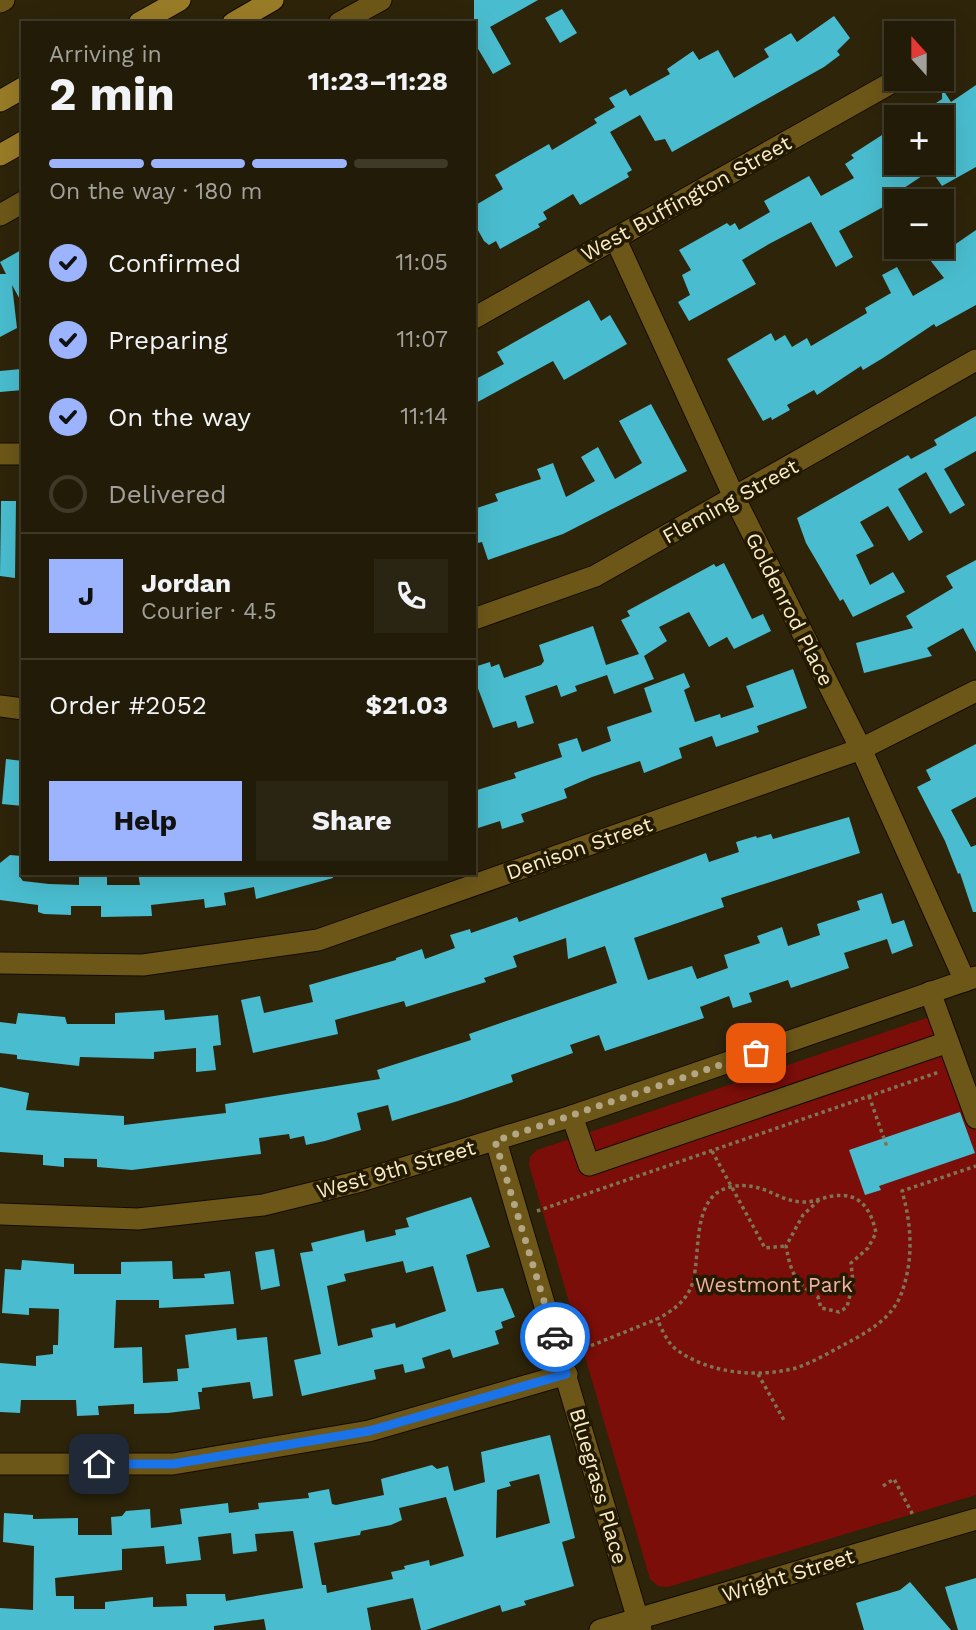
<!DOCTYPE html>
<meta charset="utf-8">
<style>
body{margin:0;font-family:"Work Sans",sans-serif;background:#2a2412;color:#f1f3f6;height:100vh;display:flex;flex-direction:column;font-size:26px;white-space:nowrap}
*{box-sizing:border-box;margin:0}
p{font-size:23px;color:#a2a19c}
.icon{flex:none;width:38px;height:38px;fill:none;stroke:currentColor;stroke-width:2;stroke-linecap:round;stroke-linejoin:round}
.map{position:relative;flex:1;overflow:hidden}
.details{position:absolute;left:21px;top:21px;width:455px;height:854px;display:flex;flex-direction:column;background:#221b08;border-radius:0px;box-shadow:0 7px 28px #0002,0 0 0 2px #3f3929}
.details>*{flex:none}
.needle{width:46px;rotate:339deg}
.tools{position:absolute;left:884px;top:21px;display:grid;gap:14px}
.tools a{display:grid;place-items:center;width:70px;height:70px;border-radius:0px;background:#221b08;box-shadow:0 7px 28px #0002,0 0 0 2px #3f3929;font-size:35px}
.pin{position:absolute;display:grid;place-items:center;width:60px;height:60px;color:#fff;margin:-30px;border-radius:14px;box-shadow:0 4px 10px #0006}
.courier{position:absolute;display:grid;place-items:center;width:70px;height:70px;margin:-35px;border:5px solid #1a73e8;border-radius:50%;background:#fff;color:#222;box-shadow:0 2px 9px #0007}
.summary em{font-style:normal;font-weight:700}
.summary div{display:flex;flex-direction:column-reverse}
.summary{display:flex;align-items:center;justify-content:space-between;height:119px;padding:0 28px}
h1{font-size:46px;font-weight:700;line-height:52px}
.bar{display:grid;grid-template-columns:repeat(4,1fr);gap:10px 7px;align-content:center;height:84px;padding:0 28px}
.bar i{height:9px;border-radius:5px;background:#3f3929}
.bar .current{background:#9cb4fd}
.bar p{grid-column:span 4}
.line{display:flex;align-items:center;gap:18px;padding:0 28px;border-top:2px solid #3f3929}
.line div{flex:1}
.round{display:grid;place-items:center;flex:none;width:74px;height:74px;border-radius:0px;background:#2a2412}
ol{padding:0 28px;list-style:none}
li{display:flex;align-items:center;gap:21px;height:77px}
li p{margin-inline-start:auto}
li .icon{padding:7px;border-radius:50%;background:#9cb4fd;color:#111;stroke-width:4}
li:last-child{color:#a2a19c}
li i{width:38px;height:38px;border:4px solid #3f3929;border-radius:50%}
.primary-button{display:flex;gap:14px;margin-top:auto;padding:14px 28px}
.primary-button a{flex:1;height:80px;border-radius:0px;background:#9cb4fd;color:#111;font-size:28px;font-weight:700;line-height:80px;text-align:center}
.primary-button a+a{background:#2a2412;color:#f1f3f6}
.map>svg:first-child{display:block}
</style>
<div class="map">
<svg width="976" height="1630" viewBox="0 0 976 1630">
<rect width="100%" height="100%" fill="#2d240a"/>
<path fill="#7b0e08" d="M 947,1011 L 976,1088 L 976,1495 L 668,1587 L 658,1586 L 650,1579 L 529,1165 L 530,1157 L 537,1150 Z"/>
<g fill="#49bdcf" fill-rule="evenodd">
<path d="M 474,0 L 538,0 L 490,27 L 511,64 L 493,74 L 474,42 Z"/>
<path d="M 562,9 L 577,33 L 560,43 L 545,18 Z"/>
<path d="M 834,16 L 850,38 L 837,51 L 840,55 L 824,67 L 672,152 L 665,139 L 655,141 L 640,115 L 610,132 L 632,170 L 627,173 L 629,177 L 580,205 L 573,194 L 543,212 L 547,219 L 538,224 L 540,227 L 500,249 L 496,241 L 489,245 L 484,241 L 474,223 L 474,206 L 503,189 L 495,175 L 549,144 L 552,150 L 597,123 L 594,119 L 615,107 L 609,98 L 626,89 L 630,96 L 670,74 L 667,69 L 693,51 L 699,60 L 718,50 L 734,78 L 769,57 L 764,49 L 791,33 L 797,42 Z"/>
<path d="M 976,85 L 976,167 L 942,186 L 931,170 L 901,190 L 909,201 L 896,201 L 896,226 L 883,207 L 839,231 L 853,257 L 836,267 L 811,222 L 769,244 L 742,260 L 756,284 L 689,321 L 678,302 L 690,295 L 682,275 L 691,270 L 679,250 L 727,223 L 730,226 L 735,223 L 739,230 L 770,212 L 764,201 L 809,176 L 821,196 L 854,178 L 845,164 L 854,158 L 851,155 L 896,126 L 896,163 L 942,163 L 942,117 L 915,117 L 942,99 L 942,88 L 951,102 Z"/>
<path d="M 976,230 L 976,305 L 936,327 L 934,324 L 883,358 L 863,370 L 861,366 L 817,395 L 814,390 L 787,405 L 790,410 L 772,420 L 771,417 L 763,421 L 727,359 L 771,333 L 775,341 L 785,335 L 792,347 L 807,338 L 811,346 L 867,313 L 865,308 L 891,293 L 882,275 L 897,267 L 913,296 L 944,278 L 930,260 L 942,249 L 944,252 Z"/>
<path d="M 23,249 L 23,305 L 12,285 L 17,328 L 0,337 L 0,274 L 6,274 L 0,262 Z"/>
<path d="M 589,300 L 601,321 L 610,315 L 627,344 L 564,380 L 553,361 L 474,404 L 474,380 L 504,364 L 497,352 Z"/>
<path d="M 21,369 L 23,390 L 0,392 L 0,371 Z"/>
<path d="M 651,404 L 687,471 L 563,534 L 488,560 L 482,542 L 474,544 L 474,509 L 498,501 L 495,494 L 541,479 L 537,469 L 553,463 L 566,497 L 595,481 L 581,457 L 598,447 L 615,479 L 642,463 L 619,421 Z"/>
<path d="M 976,416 L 976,451 L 944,469 L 965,505 L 950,514 L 926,472 L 898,489 L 923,532 L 909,541 L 888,506 L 860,522 L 874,546 L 856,555 L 870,585 L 893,572 L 905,592 L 853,617 L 843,599 L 840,601 L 806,543 L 797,518 L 908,455 L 911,459 L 937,445 L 934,440 Z"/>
<path d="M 1,501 L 16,501 L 15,578 L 0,576 Z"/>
<path d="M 976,560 L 976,652 L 963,628 L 927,648 L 932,656 L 864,673 L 856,643 L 913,628 L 906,616 L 953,588 L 946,576 Z"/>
<path d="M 724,563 L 752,619 L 763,614 L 771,631 L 734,649 L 727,637 L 709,647 L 689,612 L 659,627 L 667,641 L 644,656 L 654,679 L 614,694 L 607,675 L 575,686 L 577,691 L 561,697 L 557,685 L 525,696 L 534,723 L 518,728 L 516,721 L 493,728 L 474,678 L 474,667 L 490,662 L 491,667 L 499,664 L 504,678 L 541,665 L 544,661 L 539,645 L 593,626 L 606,665 L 639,654 L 621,620 L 630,616 L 627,611 L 714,564 L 716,567 Z"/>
<path d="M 793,669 L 807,708 L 757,726 L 759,732 L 716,747 L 712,736 L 679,748 L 682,758 L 644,773 L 640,761 L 592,777 L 564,789 L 567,798 L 521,814 L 524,822 L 502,829 L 500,821 L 478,828 L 474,815 L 474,791 L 516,778 L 514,773 L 562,757 L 558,744 L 577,738 L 582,752 L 611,741 L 607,727 L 652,712 L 644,688 L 684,673 L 690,687 L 684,690 L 695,722 L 720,714 L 721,718 L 754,707 L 746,686 Z"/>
<path d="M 976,744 L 976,797 L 951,810 L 971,847 L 976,845 L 976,912 L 973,912 L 960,873 L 958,874 L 945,841 L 917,787 L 931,780 L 926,770 Z"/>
<path d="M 6,759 L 23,761 L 23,806 L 2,804 Z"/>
<path d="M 849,817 L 860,853 L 721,898 L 724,907 L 634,938 L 648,980 L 692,966 L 697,979 L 728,968 L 724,955 L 760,943 L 757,936 L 782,927 L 788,946 L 820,935 L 817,924 L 860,910 L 857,901 L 882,893 L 892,924 L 904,920 L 913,946 L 892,954 L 887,939 L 844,953 L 849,968 L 791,988 L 788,980 L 749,993 L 752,1002 L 733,1008 L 729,996 L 700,1007 L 704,1018 L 605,1051 L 599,1035 L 570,1045 L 573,1053 L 511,1075 L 513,1082 L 458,1101 L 392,1121 L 388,1105 L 357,1113 L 361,1130 L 325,1141 L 306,1145 L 304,1136 L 290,1139 L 289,1134 L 259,1138 L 261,1154 L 132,1170 L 97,1167 L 97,1159 L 64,1158 L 64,1167 L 43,1165 L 43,1155 L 0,1152 L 0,1087 L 29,1093 L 26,1110 L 124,1116 L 124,1125 L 226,1113 L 225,1104 L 380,1079 L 377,1070 L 471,1040 L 469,1034 L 617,983 L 605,946 L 568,959 L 566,938 L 513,956 L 517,967 L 484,978 L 486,982 L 406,1007 L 404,1001 L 335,1020 L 338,1034 L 253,1053 L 241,1000 L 260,996 L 264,1013 L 313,1002 L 309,985 L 396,960 L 396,958 L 422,949 L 425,959 L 455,948 L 450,935 L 470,929 L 471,933 L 517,917 L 519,922 L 706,853 L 709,862 L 739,852 L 736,842 L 756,836 L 757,838 L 771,834 L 773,839 Z"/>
<path d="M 10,855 L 22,856 L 20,877 L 23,881 L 49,884 L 79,885 L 79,873 L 107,873 L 107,885 L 140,885 L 138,873 L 332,873 L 333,878 L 256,899 L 254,887 L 224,893 L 226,905 L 205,908 L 204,899 L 151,905 L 152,916 L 101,917 L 101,906 L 71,906 L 71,915 L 44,914 L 38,912 L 38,905 L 0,900 L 0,863 Z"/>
<path d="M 164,1010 L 165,1020 L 218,1015 L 221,1045 L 213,1046 L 216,1070 L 196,1072 L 196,1048 L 154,1052 L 154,1059 L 80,1057 L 79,1066 L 17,1059 L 17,1055 L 0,1053 L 0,1022 L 16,1024 L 18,1013 L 65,1017 L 67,1024 L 115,1024 L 115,1013 Z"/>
<path d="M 960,1112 L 975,1153 L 879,1186 L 881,1190 L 865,1195 L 849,1150 Z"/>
<path d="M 471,1197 L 490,1247 L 466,1255 L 477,1292 L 503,1288 L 515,1317 L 501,1322 L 503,1328 L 495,1331 L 499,1344 L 453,1358 L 450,1349 L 422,1358 L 425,1368 L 405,1373 L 403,1364 L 374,1370 L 376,1379 L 302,1396 L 294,1360 L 321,1354 L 300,1253 L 313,1251 L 311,1243 L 364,1230 L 366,1242 L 396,1235 L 395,1230 L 409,1227 L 406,1218 ZM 403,1261 L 406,1273 L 433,1266 L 446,1311 L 396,1328 L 395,1323 L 371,1329 L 373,1337 L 338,1346 L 327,1286 L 346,1281 L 344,1274 Z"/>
<path d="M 274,1249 L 280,1286 L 261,1290 L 255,1252 Z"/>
<path d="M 22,1260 L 74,1264 L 74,1274 L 121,1274 L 121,1262 L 172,1261 L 173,1279 L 205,1278 L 204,1274 L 230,1271 L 234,1304 L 159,1308 L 159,1300 L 116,1300 L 114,1348 L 142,1347 L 143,1383 L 178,1381 L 177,1369 L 189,1368 L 185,1335 L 236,1328 L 237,1340 L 267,1337 L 273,1396 L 253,1399 L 250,1382 L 202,1388 L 202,1392 L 198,1392 L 200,1409 L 168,1413 L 134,1414 L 134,1404 L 98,1406 L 99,1415 L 77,1416 L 76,1400 L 21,1400 L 20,1413 L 0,1412 L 0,1363 L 36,1366 L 36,1356 L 53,1354 L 53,1345 L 58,1345 L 59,1309 L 29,1308 L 29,1315 L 2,1313 L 5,1269 L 21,1270 Z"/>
<path d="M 550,1435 L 575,1538 L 562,1542 L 574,1586 L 524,1601 L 526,1605 L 502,1612 L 500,1605 L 426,1630 L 421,1630 L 413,1598 L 367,1608 L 371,1630 L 266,1630 L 264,1619 L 214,1626 L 214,1630 L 0,1630 L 0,1608 L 33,1610 L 34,1546 L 3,1542 L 4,1513 L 33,1515 L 33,1519 L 78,1518 L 78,1535 L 112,1535 L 111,1517 L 122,1516 L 126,1511 L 150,1509 L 151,1528 L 182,1524 L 180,1509 L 228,1503 L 229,1513 L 259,1509 L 258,1503 L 309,1498 L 308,1493 L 329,1489 L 332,1504 L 336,1505 L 384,1495 L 381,1479 L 432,1465 L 437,1469 L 448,1466 L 454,1491 L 485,1482 L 481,1452 ZM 539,1474 L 550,1523 L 496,1538 L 497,1490 L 511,1486 L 509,1482 ZM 446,1497 L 464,1556 L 430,1566 L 429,1560 L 404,1566 L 405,1569 L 391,1572 L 393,1579 L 327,1593 L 326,1585 L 322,1585 L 314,1543 L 360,1535 L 361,1531 L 391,1525 L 402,1520 L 399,1508 ZM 293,1531 L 303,1588 L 226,1601 L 225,1594 L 186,1594 L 187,1606 L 153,1607 L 153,1597 L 105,1602 L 105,1609 L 74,1609 L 74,1596 L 56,1596 L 55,1578 L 122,1570 L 122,1549 L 164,1546 L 166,1564 L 201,1560 L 198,1537 L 231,1533 L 233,1554 L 257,1551 L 255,1534 Z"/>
<path d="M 976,1578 L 976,1630 L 958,1630 L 945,1587 Z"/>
<path d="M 910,1582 L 951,1630 L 864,1630 L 856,1603 L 900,1590 Z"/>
</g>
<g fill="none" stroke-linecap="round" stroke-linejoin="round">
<defs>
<g id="minor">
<path d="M 0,2 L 4,0"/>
<path d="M 339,23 L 381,0"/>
<path d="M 0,215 L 23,202"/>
<path d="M 615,238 L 735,499 L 861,749 L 965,981"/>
<path d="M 474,318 L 898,79"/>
<path d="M 0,454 L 23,454"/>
<path d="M 474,619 L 595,576 L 976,360"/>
<path d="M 0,706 L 23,709"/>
<path d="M 0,963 L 143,965 L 318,940 L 861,749 L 976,691"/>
<path d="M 930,992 L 976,1118"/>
<path d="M 572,1116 L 589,1165 L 948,1042"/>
<path d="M 496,1141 L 641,1630"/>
<path d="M 0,1214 L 138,1219 L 263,1205 L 361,1181 L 572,1116 L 976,977"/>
<path d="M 0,1464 L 173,1464 L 369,1431 L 567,1374"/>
<path d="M 600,1630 L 976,1519"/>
</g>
<g id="major">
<path d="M 139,23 L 180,0"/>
<path d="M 233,23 L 273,0"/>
<path d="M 0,101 L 23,88"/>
<path d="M 0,155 L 23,142"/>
</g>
</defs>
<use href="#minor" stroke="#150c00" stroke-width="23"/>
<use href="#major" stroke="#150c00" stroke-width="23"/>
<g stroke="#7f7455" stroke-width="3.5" stroke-dasharray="3.5 3.5" stroke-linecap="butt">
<path d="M 869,1096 L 887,1147"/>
<path d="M 712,1151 L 765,1248 L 786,1246"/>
<path d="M 819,1200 L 803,1215 L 786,1246 C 791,1273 795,1283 818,1297 L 821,1308 L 839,1312 L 847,1307 L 853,1283 L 851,1263 L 868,1248 L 876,1233 C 871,1209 860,1192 833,1196 C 823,1197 813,1203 802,1202 C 776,1201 763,1180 730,1187 C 691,1196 701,1252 693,1281 C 689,1299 673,1311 657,1319 C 662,1329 667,1343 677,1350 C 710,1374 758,1378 796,1368 C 814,1362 832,1351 849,1342 C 869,1331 890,1319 900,1297 C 914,1262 912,1226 902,1191 L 976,1166"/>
<path d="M 537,1211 L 939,1072"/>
<path d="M 578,1351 L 657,1319"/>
<path d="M 758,1374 L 785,1422"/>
<path d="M 883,1486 L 894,1479 L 914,1517"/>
</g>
<use href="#minor" stroke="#6d5718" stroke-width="21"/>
<use href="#major" stroke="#997c27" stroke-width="21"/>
</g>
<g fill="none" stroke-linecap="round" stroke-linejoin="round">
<path stroke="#b3a684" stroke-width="7" stroke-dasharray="0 12.6" d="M 555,1337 L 495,1141 L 756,1053"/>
<path stroke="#1a73e8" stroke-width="9" d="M 99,1464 L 173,1464 L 369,1431 L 566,1374 L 555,1337"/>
</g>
<g text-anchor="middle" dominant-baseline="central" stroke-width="7" stroke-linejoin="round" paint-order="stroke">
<g font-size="21" fill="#fbecc6" stroke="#231a02">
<text transform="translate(686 198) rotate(-29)">West Buffington Street</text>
<text transform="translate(730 501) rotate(-29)">Fleming Street</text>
<text transform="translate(790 609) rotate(63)">Goldenrod Place</text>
<text transform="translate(579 848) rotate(-19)">Denison Street</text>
<text transform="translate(396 1169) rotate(-16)">West 9th Street</text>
<text transform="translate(599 1486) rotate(74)">Bluegrass Place</text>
<text transform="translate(788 1575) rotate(-17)">Wright Street</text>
</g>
<g font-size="21" fill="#f0b1a6" stroke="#231a02">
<text x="774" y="1284">Westmont Park</text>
</g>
</g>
</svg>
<div class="tools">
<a><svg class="needle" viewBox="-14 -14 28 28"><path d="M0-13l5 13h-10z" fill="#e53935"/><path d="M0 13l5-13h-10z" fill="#a2a19c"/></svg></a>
<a>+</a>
<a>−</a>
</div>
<div class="pin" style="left:756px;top:1053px;background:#ea580c"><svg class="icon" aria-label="bag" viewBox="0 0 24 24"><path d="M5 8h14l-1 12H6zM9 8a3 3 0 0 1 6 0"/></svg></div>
<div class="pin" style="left:99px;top:1464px;background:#1f2937"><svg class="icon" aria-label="home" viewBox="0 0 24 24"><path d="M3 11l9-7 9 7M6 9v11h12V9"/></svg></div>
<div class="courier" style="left:555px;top:1337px"><svg class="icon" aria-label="car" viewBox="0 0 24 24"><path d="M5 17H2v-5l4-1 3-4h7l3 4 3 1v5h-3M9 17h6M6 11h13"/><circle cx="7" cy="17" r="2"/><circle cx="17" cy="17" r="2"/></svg></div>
<section class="details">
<div class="summary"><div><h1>2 min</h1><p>Arriving in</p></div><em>11:23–11:28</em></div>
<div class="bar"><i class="current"></i><i class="current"></i><i class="current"></i><i></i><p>On the way · 180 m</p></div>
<ol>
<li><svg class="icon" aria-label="check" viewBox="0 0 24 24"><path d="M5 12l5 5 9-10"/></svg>Confirmed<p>11:05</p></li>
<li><svg class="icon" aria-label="check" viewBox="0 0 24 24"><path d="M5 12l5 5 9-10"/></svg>Preparing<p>11:07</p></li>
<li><svg class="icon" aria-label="check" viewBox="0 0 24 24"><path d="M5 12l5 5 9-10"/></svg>On the way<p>11:14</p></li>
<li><i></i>Delivered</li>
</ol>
<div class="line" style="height:126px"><b class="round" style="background:#9cb4fd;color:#111">J</b><div><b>Jordan</b><p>Courier · 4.5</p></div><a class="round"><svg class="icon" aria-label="phone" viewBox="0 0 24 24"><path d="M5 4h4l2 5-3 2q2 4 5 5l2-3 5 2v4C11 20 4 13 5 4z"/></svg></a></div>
<div class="line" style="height:91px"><div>Order #2052</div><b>$21.03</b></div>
<div class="primary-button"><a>Help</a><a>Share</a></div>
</section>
</div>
